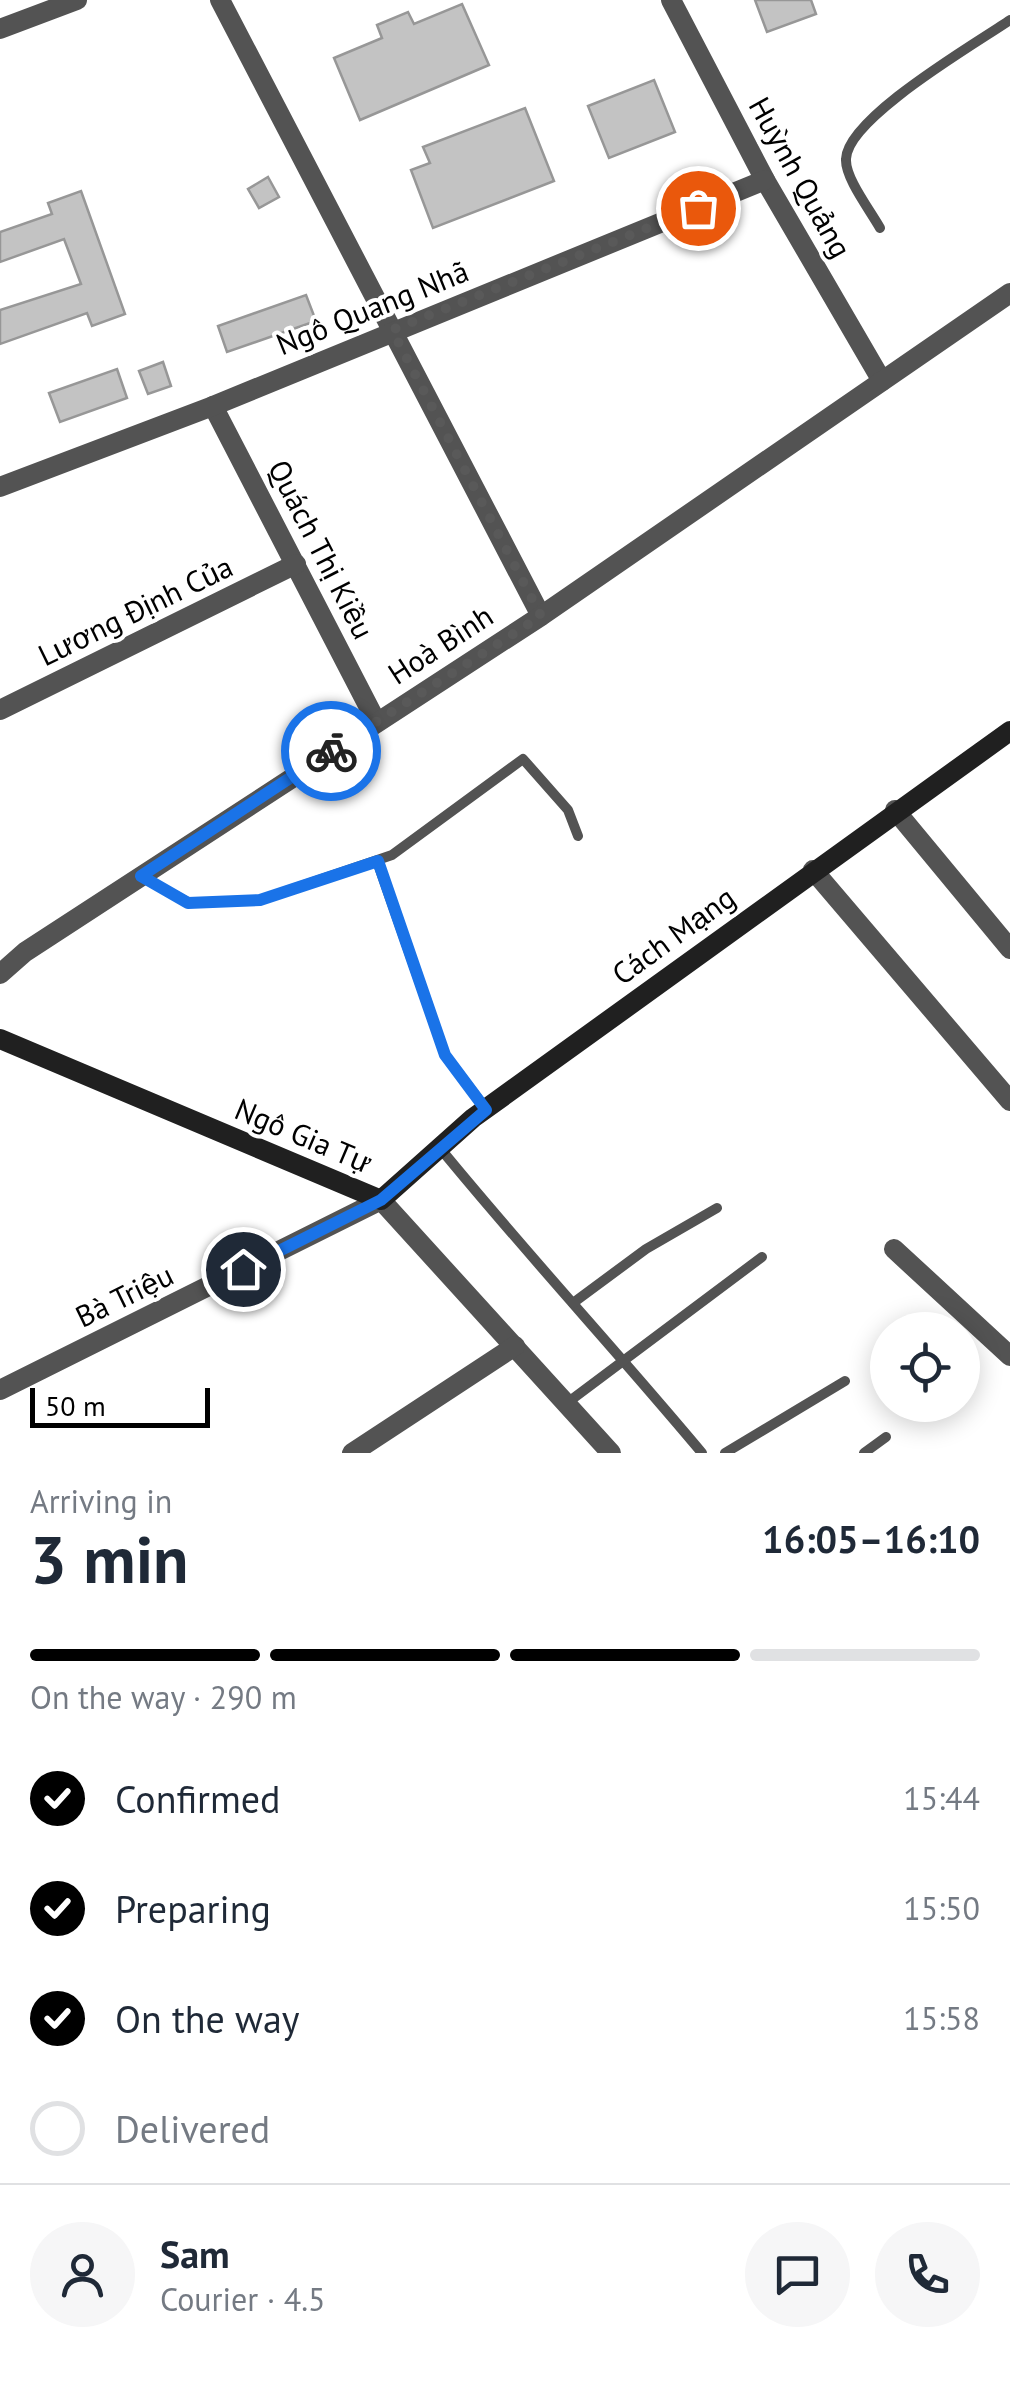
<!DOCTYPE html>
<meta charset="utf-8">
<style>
body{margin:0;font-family:"PT Sans",sans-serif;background:#f6f6f7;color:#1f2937;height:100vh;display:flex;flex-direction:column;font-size:38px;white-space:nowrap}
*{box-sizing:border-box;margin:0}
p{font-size:32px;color:#747a83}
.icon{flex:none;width:55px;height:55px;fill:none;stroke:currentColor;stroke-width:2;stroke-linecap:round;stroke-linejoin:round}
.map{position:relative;height:1453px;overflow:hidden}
.side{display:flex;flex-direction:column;background:#fff;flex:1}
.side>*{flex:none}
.fabs{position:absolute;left:870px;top:1312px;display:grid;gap:20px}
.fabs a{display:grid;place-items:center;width:110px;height:110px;border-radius:50%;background:#fff;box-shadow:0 5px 25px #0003;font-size:50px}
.scale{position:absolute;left:30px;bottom:25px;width:180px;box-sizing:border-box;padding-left:10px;border:5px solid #000;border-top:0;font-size:28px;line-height:35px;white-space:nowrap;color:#000;-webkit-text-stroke:8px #fff;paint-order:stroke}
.pin{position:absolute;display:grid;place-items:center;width:85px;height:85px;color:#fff;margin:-42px;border:5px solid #fff;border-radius:50%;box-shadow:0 2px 10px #0007}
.courier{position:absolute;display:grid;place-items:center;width:100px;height:100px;margin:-50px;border:8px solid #1a73e8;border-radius:50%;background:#fff;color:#222;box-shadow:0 2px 12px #0007}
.headline em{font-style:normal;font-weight:800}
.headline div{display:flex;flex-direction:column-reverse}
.headline{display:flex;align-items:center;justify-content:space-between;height:170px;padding:0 30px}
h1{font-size:65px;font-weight:800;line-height:75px}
.bar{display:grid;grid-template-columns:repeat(4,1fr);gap:15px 10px;align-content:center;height:120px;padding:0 30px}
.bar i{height:12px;border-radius:8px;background:#e0e1e3}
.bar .current{background:#000}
.bar p{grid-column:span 4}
.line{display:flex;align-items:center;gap:25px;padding:0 30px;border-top:2px solid #e0e1e3}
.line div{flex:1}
.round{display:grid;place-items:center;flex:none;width:105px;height:105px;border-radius:52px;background:#f6f6f7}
ol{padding:0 30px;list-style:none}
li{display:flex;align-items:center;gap:30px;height:110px}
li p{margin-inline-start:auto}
li .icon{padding:10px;border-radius:50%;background:#000;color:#fff;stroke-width:4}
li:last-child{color:#747a83}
li i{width:55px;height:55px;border:5px solid #e0e1e3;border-radius:50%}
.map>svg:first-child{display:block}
</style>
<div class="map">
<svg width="1010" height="1453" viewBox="0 0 1010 1453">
<rect width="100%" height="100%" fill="#fff"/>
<g fill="#c3c3c3" stroke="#979797" stroke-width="2.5">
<path d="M 755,0 L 811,0 L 816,14 L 767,32 Z"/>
<path d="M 462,4 L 489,65 L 360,120 L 334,58 L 382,38 L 377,25 L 408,12 L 414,24 Z"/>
<path d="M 654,80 L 675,132 L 609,158 L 588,106 Z"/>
<path d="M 525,108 L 554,181 L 433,228 L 411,170 L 430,163 L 423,147 Z"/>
<path d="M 268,177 L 279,197 L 259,208 L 248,189 Z"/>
<path d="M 81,191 L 125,314 L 92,326 L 87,313 L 0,344 L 0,310 L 81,284 L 64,239 L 0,262 L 0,232 L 52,214 L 48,203 Z"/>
<path d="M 306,295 L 316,321 L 227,352 L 218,326 Z"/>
<path d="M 163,362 L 171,386 L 148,394 L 139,371 Z"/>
<path d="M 117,369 L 127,398 L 60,422 L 49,393 Z"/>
</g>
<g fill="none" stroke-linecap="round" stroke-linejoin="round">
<g stroke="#535353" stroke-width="10">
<path d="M 880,228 C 870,210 845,178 846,159 C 847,118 975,44 1010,20"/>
<path d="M 377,861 L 445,1055 L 486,1109"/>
<path d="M 142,877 L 189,903 L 260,900 L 392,855 L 523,759 L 568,810 L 578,836"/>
<path d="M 440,1148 C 525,1252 616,1350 702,1453"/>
<path d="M 573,1303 L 646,1249 L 717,1208"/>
<path d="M 567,1403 L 762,1257"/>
<path d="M 725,1453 L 845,1381"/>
<path d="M 864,1453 L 886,1437"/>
</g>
<g stroke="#535353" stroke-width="20">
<path d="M 220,0 L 541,616"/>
<path d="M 671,0 L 765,180 L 882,381"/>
<path d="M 213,406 L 376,721"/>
<path d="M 0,487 L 213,406 L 765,180"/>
<path d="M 0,710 L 296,564"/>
<path d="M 895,810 L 1010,949"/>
<path d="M 813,870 L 1010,1101"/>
<path d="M 894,1249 L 1010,1356"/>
<path d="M 0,1390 L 381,1200 L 611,1453"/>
<path d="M 352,1453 L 515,1346"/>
</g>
<g stroke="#535353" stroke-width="20">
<path d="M 0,29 L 77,0"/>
<path d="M 0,974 L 25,952 L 541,616 L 1010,293"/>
</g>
<path stroke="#202020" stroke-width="20" d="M 0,1039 L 381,1200 L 473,1118 L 1010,731"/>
</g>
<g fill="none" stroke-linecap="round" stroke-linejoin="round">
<path stroke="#595959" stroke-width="10" stroke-dasharray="0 18" d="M 331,751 L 541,616 L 392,330 L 698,208"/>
<path stroke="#1a73e8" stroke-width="12" d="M 243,1269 L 381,1200 L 486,1110 L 445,1055 L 378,861 L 260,900 L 188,903 L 141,876 L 331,751"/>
</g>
<g text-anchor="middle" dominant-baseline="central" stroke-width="8" stroke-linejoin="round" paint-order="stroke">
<g font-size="30" fill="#000" stroke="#fff">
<text transform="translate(801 177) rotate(61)">Huỳnh Quảng</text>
<text transform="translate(372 307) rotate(-22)">Ngô Quang Nhã</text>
<text transform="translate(322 549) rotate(63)">Quách Thị Kiều</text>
<text transform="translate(135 610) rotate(-26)">Lương Định Của</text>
<text transform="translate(440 644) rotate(-33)">Hoà Bình</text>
<text transform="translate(673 935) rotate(-36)">Cách Mạng</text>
<text transform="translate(304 1135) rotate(23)">Ngô Gia Tự</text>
<text transform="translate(124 1295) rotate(-26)">Bà Triệu</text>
</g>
</g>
</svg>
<div class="fabs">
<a><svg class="icon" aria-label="locate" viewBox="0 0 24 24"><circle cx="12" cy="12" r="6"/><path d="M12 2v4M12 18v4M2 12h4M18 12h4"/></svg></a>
</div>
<div class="scale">50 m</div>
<div class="pin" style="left:698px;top:208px;background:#ea580c"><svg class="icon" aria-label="bag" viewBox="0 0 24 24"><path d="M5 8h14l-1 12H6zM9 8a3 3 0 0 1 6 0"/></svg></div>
<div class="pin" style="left:243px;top:1269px;background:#1f2937"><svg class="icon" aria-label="home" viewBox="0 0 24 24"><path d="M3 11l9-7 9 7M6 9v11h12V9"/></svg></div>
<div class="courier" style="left:331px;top:751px"><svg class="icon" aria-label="bike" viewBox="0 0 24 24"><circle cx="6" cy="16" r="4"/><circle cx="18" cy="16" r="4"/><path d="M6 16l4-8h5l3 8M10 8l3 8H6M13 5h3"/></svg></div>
</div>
<section class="side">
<div class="headline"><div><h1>3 min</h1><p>Arriving in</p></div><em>16:05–16:10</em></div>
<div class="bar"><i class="current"></i><i class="current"></i><i class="current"></i><i></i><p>On the way · 290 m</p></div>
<ol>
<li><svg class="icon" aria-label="check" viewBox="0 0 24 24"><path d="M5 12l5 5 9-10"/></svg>Confirmed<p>15:44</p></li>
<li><svg class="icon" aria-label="check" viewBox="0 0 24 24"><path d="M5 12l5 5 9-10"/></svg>Preparing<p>15:50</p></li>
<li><svg class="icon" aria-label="check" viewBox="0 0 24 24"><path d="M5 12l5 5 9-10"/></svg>On the way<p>15:58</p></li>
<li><i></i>Delivered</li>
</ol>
<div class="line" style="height:180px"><a class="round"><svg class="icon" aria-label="person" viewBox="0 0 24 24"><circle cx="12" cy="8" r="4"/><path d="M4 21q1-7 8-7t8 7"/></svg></a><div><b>Sam</b><p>Courier · 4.5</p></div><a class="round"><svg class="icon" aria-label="chat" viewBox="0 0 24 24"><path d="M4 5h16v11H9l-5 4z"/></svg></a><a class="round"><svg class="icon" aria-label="phone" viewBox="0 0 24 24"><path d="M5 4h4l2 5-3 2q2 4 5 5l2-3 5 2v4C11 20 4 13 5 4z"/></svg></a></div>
</section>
